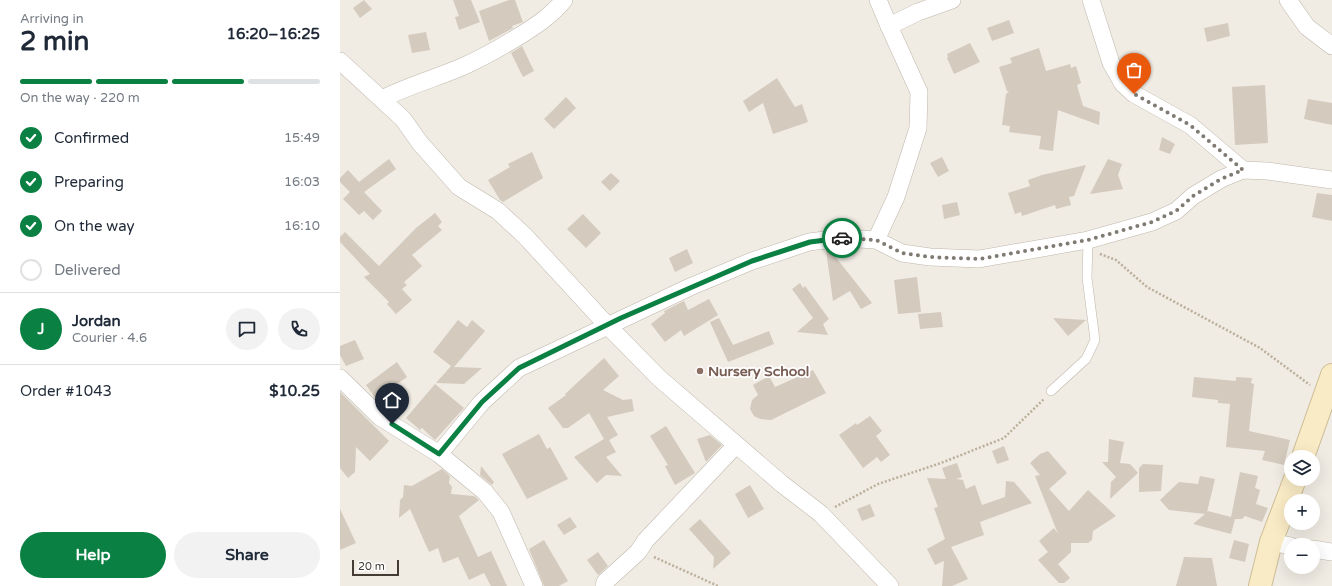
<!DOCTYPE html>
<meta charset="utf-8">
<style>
body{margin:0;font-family:"Varela Round",sans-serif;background:#f2f2f3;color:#1f2937;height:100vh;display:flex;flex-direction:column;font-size:15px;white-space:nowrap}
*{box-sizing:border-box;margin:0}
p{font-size:13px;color:#747a83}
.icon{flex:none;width:22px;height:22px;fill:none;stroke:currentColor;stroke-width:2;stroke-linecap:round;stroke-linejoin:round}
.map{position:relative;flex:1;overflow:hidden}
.panel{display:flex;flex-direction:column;background:#fff;width:340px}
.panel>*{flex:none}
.tools{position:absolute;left:944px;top:450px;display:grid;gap:8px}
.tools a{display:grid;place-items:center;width:36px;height:36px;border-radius:50%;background:#fff;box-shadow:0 4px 16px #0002;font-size:20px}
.scale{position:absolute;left:12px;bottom:10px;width:47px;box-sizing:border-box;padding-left:4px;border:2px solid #423c35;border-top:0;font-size:11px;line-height:14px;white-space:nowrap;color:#423c35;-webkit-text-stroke:3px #fff;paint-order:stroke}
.pin{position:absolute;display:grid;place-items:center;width:34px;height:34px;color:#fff;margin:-41px -17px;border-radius:50% 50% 50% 0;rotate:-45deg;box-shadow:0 0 4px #0007}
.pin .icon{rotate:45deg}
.courier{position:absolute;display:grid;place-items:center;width:40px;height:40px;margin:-20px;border:3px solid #0b8043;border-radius:50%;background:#fff;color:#222;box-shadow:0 1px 5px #0007}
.head em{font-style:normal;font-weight:800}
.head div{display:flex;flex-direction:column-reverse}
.head{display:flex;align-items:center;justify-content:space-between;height:68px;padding:0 20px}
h1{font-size:26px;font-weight:800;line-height:30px}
.bar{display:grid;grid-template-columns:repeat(4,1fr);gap:6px 4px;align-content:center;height:48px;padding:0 20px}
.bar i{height:5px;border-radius:3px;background:#e0e1e3}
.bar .current{background:#0b8043}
.bar p{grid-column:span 4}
.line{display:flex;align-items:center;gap:10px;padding:0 20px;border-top:1px solid #e0e1e3}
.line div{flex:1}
.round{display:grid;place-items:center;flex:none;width:42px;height:42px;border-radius:21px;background:#f2f2f3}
ol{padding:0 20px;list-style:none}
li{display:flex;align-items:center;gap:12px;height:44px}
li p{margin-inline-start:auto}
li .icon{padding:4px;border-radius:50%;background:#0b8043;color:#fff;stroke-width:4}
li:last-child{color:#747a83}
li i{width:22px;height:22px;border:2px solid #e0e1e3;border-radius:50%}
.cta{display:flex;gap:8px;margin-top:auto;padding:8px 20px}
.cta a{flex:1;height:46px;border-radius:24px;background:#0b8043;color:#fff;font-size:16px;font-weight:800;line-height:46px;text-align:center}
.cta a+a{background:#f2f2f3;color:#1f2937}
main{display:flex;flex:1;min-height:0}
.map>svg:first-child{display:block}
</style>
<main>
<section class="panel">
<div class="head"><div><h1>2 min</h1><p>Arriving in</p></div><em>16:20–16:25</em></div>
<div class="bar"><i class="current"></i><i class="current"></i><i class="current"></i><i></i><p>On the way · 220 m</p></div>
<ol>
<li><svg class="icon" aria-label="check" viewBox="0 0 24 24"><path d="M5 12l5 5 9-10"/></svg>Confirmed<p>15:49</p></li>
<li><svg class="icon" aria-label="check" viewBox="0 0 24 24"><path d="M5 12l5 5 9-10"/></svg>Preparing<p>16:03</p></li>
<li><svg class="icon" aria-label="check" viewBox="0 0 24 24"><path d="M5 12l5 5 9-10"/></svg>On the way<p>16:10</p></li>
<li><i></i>Delivered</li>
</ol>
<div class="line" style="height:72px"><b class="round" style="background:#0b8043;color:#fff">J</b><div><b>Jordan</b><p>Courier · 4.6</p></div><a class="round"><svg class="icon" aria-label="chat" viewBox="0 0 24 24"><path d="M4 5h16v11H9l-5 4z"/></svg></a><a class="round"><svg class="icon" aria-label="phone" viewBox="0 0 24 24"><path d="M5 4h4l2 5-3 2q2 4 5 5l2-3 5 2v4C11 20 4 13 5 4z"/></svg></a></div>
<div class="line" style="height:52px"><div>Order #1043</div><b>$10.25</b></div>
<div class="cta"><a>Help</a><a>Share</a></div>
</section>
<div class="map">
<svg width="992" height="586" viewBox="0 0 992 586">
<rect width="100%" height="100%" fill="#f0ece4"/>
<g fill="#d4cabe">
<path d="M 24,0 L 32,9 L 20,18 L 13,8 Z"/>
<path d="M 113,0 L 131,0 L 140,22 L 119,30 L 115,17 L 119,16 Z"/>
<path d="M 169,0 L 175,0 L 183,22 L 172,26 L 173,28 L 149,41 L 139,11 Z"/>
<path d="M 669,20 L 674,33 L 652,41 L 647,28 Z"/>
<path d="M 888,23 L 890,36 L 867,42 L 864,28 Z"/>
<path d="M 86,32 L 90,50 L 72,53 L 68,35 Z"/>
<path d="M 630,43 L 640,62 L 614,74 L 607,58 L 608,57 L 607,54 Z"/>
<path d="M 182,46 L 194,71 L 183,77 L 171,53 Z"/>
<path d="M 699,48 L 706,71 L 730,64 L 731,68 L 736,66 L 741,83 L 737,85 L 743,106 L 760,112 L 759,125 L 718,110 L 713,151 L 699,149 L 701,136 L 669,132 L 670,126 L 662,125 L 666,94 L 669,91 L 667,91 L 659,67 L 672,63 L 670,58 Z"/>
<path d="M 437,78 L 455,107 L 462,104 L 468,122 L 433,134 L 423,103 L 409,112 L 403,101 Z"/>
<path d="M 925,85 L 928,143 L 895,145 L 892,87 Z"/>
<path d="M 226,97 L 236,108 L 214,129 L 204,119 Z"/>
<path d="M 968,99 L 992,103 L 992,125 L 964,119 Z"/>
<path d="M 822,137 L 835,144 L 830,154 L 819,150 Z"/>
<path d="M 192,152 L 203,178 L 163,202 L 160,200 L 148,180 L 170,167 L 168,164 Z"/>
<path d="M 602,157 L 609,171 L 598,177 L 590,163 Z"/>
<path d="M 49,159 L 56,169 L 24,192 L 42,211 L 33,220 L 24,211 L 19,215 L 3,199 L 10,192 L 0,182 L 0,178 L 8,170 L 19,182 Z"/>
<path d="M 768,159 L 782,164 L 778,175 L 783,189 L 750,194 Z"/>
<path d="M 746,165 L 734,196 L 729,197 L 731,205 L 716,209 L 715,205 L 682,216 L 681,212 L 675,214 L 668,193 L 690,186 L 688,180 L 702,175 Z"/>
<path d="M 271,173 L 280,181 L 270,191 L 261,182 Z"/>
<path d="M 977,193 L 992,195 L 992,221 L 972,217 Z"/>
<path d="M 617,202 L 620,215 L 604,219 L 602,205 Z"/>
<path d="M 95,213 L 102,222 L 98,226 L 102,230 L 72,255 L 82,266 L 64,282 L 67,285 L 62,289 L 72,300 L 56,314 L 47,304 L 49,302 L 24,277 L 30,274 L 0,242 L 0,237 L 5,232 L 39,266 L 76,228 Z"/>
<path d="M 243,214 L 261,233 L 246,248 L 227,229 Z"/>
<path d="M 347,249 L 353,263 L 335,272 L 329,258 Z"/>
<path d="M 486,250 L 490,250 L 532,303 L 521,309 L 510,291 L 493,301 Z"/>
<path d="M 577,277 L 581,312 L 558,314 L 554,280 Z"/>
<path d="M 460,283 L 463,288 L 465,286 L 489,319 L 483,324 L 488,335 L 457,332 L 473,318 L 452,289 Z"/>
<path d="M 369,299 L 378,315 L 344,336 L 341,330 L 325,342 L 311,324 L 325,313 L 324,311 L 344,301 L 348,310 Z"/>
<path d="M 601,312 L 603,327 L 580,329 L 578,314 Z"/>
<path d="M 379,318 L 393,345 L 429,331 L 434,344 L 388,362 L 370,322 Z"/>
<path d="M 713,318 L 746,320 L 728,336 Z"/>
<path d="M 118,320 L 127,327 L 132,320 L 145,331 L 114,367 L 142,368 L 124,384 L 96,383 L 111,366 L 93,352 Z"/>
<path d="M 15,340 L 24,359 L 6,366 L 0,355 L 0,346 Z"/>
<path d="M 264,358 L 279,376 L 263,390 L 283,400 L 292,399 L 294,411 L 267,417 L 278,435 L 269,440 L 276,452 L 266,457 L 282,476 L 266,475 L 257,483 L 234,457 L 264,439 L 249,413 L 228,428 L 223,428 L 208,408 L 226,395 L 225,394 Z"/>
<path d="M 57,362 L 67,377 L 36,399 L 26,385 Z"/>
<path d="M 473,370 L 486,393 L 431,420 L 420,419 L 414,416 L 410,409 L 412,400 L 418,395 L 413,385 L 429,376 L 435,387 Z"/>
<path d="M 854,377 L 896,381 L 896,377 L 912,378 L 911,383 L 914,384 L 909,431 L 950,440 L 944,465 L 922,460 L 925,451 L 886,447 L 890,404 L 878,403 L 878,400 L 852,397 Z"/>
<path d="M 95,384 L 124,408 L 95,440 L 82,428 L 80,430 L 66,418 Z"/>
<path d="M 0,392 L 49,441 L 30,461 L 16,447 L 15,472 L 8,478 L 0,468 Z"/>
<path d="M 530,416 L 542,431 L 536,436 L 550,455 L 541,462 L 537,457 L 523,468 L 499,435 L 516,423 L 517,425 Z"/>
<path d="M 326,426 L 355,473 L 335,485 L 325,466 L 328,465 L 310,436 Z"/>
<path d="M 199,434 L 207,449 L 210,447 L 228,479 L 187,499 L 162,454 Z"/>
<path d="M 370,435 L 382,445 L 366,462 L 357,439 Z"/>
<path d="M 769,439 L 784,442 L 780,463 L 790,464 L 798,473 L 770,499 L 771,482 L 776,477 L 762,462 L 768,462 Z"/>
<path d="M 664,446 L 669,460 L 657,464 L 652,451 Z"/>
<path d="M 708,451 L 727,473 L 709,489 L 729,511 L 748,490 L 776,516 L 753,531 L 752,540 L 748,543 L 731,543 L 731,552 L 718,564 L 730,578 L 724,583 L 719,583 L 698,560 L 708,552 L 699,541 L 714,528 L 718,534 L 695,476 L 700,475 L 690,463 L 700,454 Z"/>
<path d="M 617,463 L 622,477 L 616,479 L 623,480 L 626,489 L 635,485 L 642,505 L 665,497 L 666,481 L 674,482 L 692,503 L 640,522 L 644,535 L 611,547 L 628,579 L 612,586 L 602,586 L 604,561 L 595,565 L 587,549 L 605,539 L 594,508 L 598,507 L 587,478 L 606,479 L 602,468 Z"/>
<path d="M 803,464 L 823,465 L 821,491 L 799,492 L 799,468 Z"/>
<path d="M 141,466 L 154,482 L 152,485 L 140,475 Z"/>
<path d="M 102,469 L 110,476 L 109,483 L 112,487 L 111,494 L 134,496 L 139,500 L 119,516 L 138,557 L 151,551 L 167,586 L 151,586 L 144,573 L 129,580 L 118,557 L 103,563 L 98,548 L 89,552 L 70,509 L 59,518 L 60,500 L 63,497 L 64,485 L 72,486 Z"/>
<path d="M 900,472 L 918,476 L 915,488 L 920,490 L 916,504 L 928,508 L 922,522 L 905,516 L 902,519 L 895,519 L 891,534 L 853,524 L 865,514 L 829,510 L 820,500 L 839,482 L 858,484 L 860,476 L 875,479 L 867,512 L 868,511 L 891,517 Z"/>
<path d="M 410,485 L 424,509 L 408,518 L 395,494 Z"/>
<path d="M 530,504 L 535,516 L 522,521 L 517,509 Z"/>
<path d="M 0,509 L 16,543 L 0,550 Z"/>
<path d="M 230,517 L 237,527 L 224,535 L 217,525 Z"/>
<path d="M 360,519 L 391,553 L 373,569 L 374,557 L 349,529 Z"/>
<path d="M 204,540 L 228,581 L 219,586 L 204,586 L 189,549 Z"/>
<path d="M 894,540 L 909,544 L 905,562 L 889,558 Z"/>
<path d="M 258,552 L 268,566 L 258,575 L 247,560 Z"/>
<path d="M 844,557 L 872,558 L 877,586 L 836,586 Z"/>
</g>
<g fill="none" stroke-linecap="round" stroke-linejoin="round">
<defs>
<path id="service" d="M 711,391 L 746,359 L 755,340 L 747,278 L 748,240"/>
<g id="minor">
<path d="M 538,0 L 549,26"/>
<path d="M 751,0 L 771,63 L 783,84 L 794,94 L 850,125 L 903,170"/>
<path d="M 948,0 L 967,27 L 992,46"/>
<path d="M 0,61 L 63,119 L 80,143 L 119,187 L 158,211 L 185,236 L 267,325 L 319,378 L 442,484 L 481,514 L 550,586"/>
<path d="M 42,99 C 69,85 97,78 124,66 C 144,57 163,46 181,35 C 197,25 212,15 224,0"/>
<path d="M 536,240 L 556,197 L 578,128 L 579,92 L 549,26 L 578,12 L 612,0"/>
<path d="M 0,378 L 40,417 L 99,454 L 145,492 L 161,512 L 194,586"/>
<path d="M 99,454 L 142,402 L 179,368 L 350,287 L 412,261 L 469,242 L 502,238 L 536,240 L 562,253 L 590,257 L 639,259 L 748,240 L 812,222 L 836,211 L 853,196 L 881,179 L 903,170 L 927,171 L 992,180"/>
<path d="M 931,542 L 951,546"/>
<path d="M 973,549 L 992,552"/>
<path d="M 264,586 L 265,582 L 298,552 L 306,540 L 396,445"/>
</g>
<g id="secondary">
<path d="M 963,457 L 992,375"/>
<path d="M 920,586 L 931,542 L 955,479"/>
</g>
</defs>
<use href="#service" stroke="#beb6ab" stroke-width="10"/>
<use href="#minor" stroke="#beb6ab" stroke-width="18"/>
<use href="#secondary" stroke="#cdbd97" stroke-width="24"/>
<g stroke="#bbae9a" stroke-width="2.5" stroke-dasharray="2 2" stroke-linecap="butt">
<path d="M 760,254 L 776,260 L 807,287 L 920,348 L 970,385"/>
<path d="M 495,507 L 538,484 L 601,463 L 664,438 L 704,399"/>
<path d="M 314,557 L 378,586"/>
</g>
<use href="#service" stroke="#fff" stroke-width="9"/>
<use href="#minor" stroke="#fff" stroke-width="17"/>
<use href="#secondary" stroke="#f9ebc5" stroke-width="22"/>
</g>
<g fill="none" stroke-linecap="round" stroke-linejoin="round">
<path stroke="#7f7a72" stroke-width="4" stroke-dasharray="0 7.2" d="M 502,238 L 536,240 L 562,253 L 590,257 L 639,259 L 748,240 L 812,222 L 836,211 L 853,196 L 881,179 L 903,170 L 850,125 L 794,94"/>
<path stroke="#0b8043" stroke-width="5" d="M 52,424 L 99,454 L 142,402 L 179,368 L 281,318 L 412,261 L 470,242 L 502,238"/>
</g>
<circle fill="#8d6e63" stroke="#fff" stroke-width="1.5" cx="360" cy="371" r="4"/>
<g text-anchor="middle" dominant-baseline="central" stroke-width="3.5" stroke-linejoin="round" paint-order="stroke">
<g font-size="14" font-weight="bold" fill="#785e54" stroke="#fff" text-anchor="start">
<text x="368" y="371">Nursery School</text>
</g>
</g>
</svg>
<div class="tools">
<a><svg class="icon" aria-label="layers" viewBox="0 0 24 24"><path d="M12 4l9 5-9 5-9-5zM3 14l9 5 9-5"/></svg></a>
<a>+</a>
<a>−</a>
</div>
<div class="scale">20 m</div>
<div class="pin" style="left:794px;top:94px;background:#ea580c"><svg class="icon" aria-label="bag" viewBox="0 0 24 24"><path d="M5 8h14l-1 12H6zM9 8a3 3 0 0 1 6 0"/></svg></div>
<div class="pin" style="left:52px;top:424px;background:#1f2937"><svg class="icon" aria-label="home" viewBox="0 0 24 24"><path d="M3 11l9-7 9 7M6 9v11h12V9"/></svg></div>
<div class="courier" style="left:502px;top:238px"><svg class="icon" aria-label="car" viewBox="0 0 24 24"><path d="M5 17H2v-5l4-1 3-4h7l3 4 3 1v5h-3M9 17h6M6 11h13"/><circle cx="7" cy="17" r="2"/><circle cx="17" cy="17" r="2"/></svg></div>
</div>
</main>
